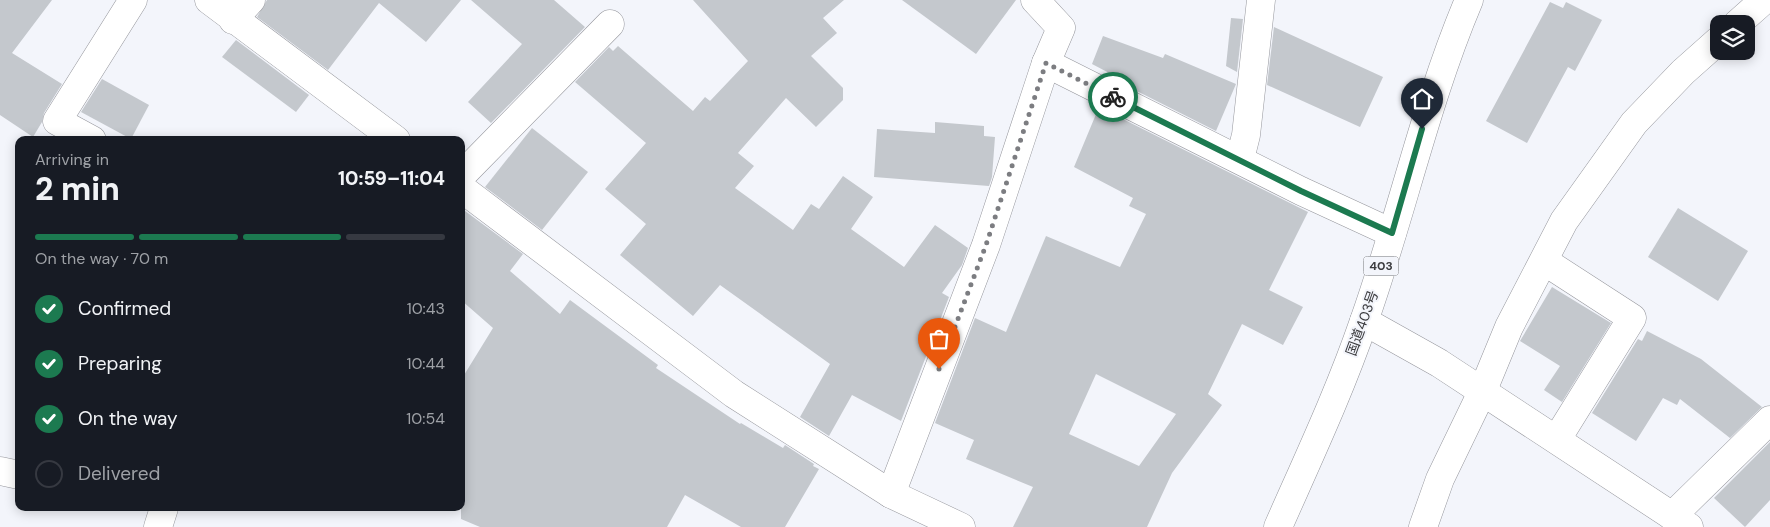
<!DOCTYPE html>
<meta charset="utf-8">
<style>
body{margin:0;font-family:"DM Sans","Noto Sans JP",sans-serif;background:#20242c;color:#f1f3f6;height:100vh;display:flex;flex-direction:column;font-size:19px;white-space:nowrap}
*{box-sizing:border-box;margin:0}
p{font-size:16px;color:#9ea1a6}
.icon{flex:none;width:28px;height:28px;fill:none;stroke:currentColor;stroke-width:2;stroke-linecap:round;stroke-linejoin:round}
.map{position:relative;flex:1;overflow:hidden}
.drawer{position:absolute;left:15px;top:136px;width:450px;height:375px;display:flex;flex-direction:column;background:#171b24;border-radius:10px;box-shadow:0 2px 12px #0003}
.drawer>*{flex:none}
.fabs{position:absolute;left:1710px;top:15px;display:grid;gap:10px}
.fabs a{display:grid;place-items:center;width:45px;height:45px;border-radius:10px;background:#171b24;box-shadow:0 2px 12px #0003;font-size:25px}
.pin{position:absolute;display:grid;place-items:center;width:42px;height:42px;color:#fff;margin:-51px -21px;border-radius:50% 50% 50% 0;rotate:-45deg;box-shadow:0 0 5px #0007}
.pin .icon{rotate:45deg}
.courier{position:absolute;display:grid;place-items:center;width:50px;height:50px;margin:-25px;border:4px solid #1c7a50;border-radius:50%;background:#fff;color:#222;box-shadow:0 1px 6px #0007}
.head em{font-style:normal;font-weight:800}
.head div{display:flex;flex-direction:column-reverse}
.head{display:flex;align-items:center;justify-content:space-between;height:85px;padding:0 20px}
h1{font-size:32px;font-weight:800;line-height:38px}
.bar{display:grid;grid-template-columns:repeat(4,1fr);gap:8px 5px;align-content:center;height:60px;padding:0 20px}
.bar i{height:6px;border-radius:4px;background:#363941}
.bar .active{background:#1c7a50}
.bar p{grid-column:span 4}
ol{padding:0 20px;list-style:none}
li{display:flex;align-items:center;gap:15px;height:55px}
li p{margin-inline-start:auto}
li .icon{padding:5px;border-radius:50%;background:#1c7a50;color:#fff;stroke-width:4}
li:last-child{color:#9ea1a6}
li i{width:28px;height:28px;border:2px solid #363941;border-radius:50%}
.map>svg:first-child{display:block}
</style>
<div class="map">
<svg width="1770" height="527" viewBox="0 0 1770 527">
<rect width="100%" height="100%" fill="#f3f5fb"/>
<g fill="#c4c8cd" fill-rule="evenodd">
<path d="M 0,0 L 52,0 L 12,53 L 62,84 L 44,113 L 42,122 L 33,137 L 0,115 Z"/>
<path d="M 267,0 L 461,0 L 426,42 L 379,3 L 328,70 L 257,17 Z"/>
<path d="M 471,0 L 554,0 L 585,27 L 491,123 L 468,102 L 522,44 Z"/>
<path d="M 693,0 L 844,0 L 823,18 L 837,33 L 811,56 L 843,88 L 843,100 L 816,127 L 786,98 L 738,153 L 754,166 L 735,188 L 793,230 L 811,204 L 819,209 L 843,176 L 873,197 L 851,229 L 904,267 L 935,225 L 968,248 L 962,265 L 942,293 L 949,297 L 901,421 L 852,395 L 829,436 L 800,417 L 830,364 L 720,285 L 693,316 L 620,255 L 646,224 L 605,189 L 646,143 L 575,82 L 609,47 L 613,51 L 618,46 L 693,111 L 705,97 L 710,101 L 748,61 Z"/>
<path d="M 902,0 L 1016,0 L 976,54 Z"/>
<path d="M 1550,2 L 1563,8 L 1566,2 L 1602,20 L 1575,71 L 1568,67 L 1527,143 L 1486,121 Z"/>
<path d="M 1231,18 L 1243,19 L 1237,72 L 1226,66 Z"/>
<path d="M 1274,27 L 1383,77 L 1360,127 L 1267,85 Z"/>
<path d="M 1103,36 L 1163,58 L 1165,54 L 1236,84 L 1216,131 L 1111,78 L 1113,75 L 1092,64 Z"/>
<path d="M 236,40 L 309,95 L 296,112 L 222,57 Z"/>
<path d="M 102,79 L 149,105 L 131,139 L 81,112 Z"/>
<path d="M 1099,107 L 1308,212 L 1269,290 L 1303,307 L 1283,345 L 1242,324 L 1208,394 L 1222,405 L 1172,473 L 1147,527 L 1013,527 L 1033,487 L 966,459 L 974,440 L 935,423 L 975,318 L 1006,332 L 1046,236 L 1120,267 L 1146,214 L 1129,206 L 1133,198 L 1074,167 ZM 1096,374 L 1176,414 L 1139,466 L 1069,434 Z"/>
<path d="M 935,122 L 984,126 L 984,136 L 995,137 L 992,177 L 989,186 L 874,177 L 877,129 L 935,133 Z"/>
<path d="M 532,128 L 588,172 L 542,230 L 485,187 Z"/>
<path d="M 1678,208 L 1748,251 L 1718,301 L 1648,257 Z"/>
<path d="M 465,211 L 523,254 L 510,271 L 560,314 L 570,300 L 658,365 L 656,368 L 740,424 L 741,423 L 783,448 L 785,445 L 814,464 L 813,466 L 819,469 L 785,527 L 741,527 L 685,495 L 667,527 L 480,527 L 461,519 L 461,380 L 493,328 L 461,300 L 461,216 Z"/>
<path d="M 1552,287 L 1611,323 L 1562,402 L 1544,390 L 1560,366 L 1520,341 Z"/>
<path d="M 1647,331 L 1701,359 L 1762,407 L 1730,438 L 1680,399 L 1677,405 L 1663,398 L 1636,441 L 1592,413 L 1638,339 L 1642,341 Z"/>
<path d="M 1770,442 L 1770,500 L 1745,527 L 1714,498 Z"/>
</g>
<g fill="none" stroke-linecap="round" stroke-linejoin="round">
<defs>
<g id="minor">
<path d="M 209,0 L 396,140"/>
<path d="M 1035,0 L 1061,28 L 1046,63 L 1301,191 L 1392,233"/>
<path d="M 233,20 L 251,0"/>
<path d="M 1737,24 L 1764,0"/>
<path d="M 92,140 L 57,121 L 133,0"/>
<path d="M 1240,159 L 1246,135 L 1261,0"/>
<path d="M 461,176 L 610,24"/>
<path d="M 461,188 L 734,394 L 891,494 L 961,527"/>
<path d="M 1544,261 L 1632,318 L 1557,439"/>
<path d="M 1364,321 L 1439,363 L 1689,527"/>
<path d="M 0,471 L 19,475"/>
<path d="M 891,494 L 986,245 L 1046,63"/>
<path d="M 1672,516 L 1770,420"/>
<path d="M 158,527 L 164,508"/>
<path d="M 1423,527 L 1440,479 L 1483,390 L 1509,327 L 1564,221 L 1634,123 L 1683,72 L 1719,40"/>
</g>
<path id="highway" d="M 1278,527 C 1308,459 1340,391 1364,321 C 1402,214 1425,104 1469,0"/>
</defs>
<use href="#minor" stroke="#95969c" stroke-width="29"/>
<use href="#highway" stroke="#95969c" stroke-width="29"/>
<use href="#minor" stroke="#fff" stroke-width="28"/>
<use href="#highway" stroke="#fff" stroke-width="28"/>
</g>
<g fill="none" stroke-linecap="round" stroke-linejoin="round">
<path stroke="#7c7d81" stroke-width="5" stroke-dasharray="0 9" d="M 939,369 L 986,245 L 1046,63 L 1113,97"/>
<path stroke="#1c7a50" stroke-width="6" d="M 1113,97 L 1301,191 L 1392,233 L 1422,129"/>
</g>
<g text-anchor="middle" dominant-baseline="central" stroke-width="4" stroke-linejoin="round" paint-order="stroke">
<rect fill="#f3f5fb" stroke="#737477" stroke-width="1" x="1363.5" y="256.5" width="35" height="19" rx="4"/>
<g font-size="12" font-weight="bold" fill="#3c3c3f">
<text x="1381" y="266">403</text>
</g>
<g font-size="14" fill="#3c3c3f" stroke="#f3f5fb">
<text transform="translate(1362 323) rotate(-70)">国道403号</text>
</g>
</g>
</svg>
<div class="fabs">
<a><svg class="icon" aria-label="layers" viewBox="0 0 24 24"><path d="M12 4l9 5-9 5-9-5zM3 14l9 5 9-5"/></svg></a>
</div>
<div class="pin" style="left:939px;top:369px;background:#ea580c"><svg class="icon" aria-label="bag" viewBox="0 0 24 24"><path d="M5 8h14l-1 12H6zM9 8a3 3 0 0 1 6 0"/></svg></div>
<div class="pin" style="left:1422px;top:129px;background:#1f2937"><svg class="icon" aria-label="home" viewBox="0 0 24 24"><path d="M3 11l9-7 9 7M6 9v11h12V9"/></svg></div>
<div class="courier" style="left:1113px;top:97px"><svg class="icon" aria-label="bike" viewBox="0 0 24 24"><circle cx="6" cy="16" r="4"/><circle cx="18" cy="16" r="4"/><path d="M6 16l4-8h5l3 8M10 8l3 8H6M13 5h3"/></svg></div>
<section class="drawer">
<div class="head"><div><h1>2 min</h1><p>Arriving in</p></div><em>10:59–11:04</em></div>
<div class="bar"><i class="active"></i><i class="active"></i><i class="active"></i><i></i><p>On the way · 70 m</p></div>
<ol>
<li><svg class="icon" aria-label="check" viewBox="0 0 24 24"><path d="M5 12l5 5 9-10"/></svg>Confirmed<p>10:43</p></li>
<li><svg class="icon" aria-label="check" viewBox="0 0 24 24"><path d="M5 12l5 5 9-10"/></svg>Preparing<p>10:44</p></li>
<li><svg class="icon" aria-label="check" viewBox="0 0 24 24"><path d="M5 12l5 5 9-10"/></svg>On the way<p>10:54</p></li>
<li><i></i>Delivered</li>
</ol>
</section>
</div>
